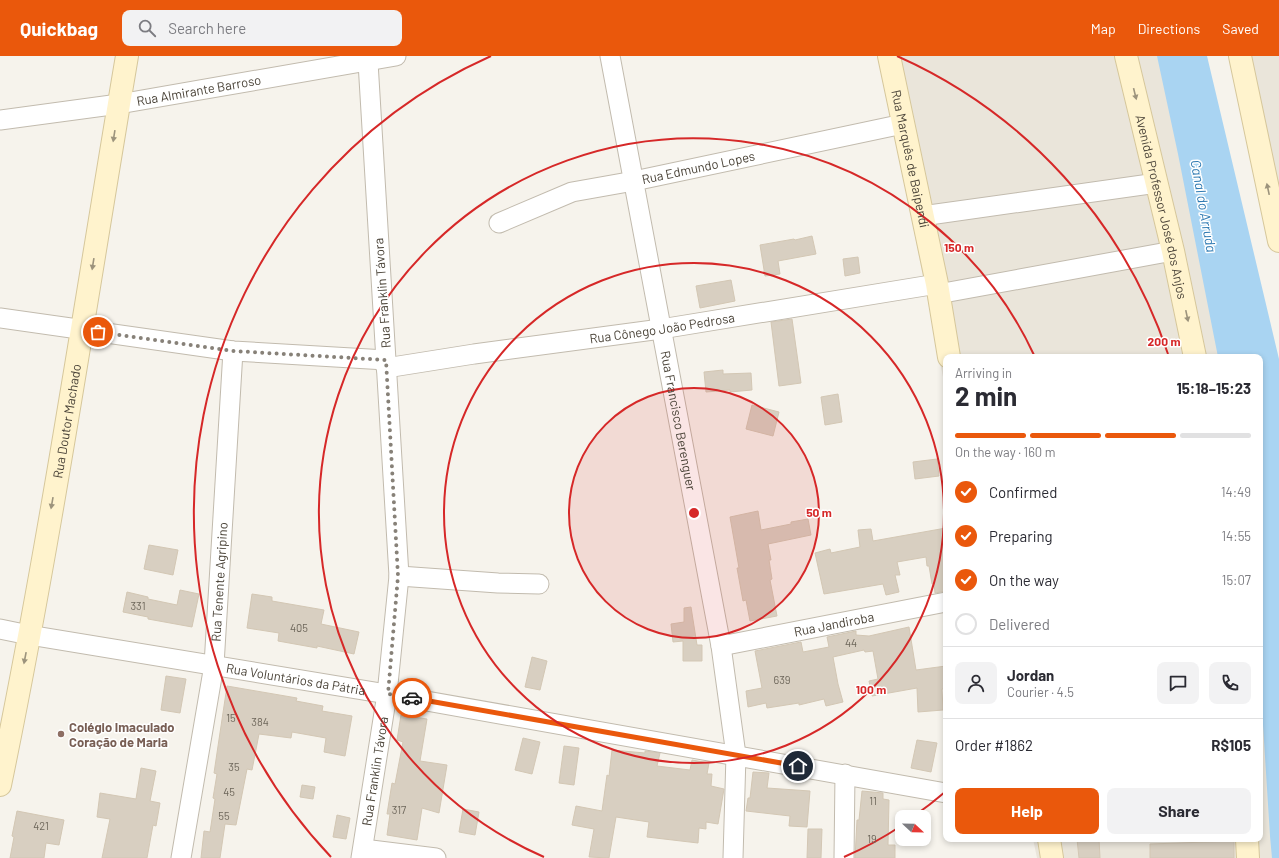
<!DOCTYPE html>
<meta charset="utf-8">
<style>
body{margin:0;font-family:Barlow,sans-serif;background:#f2f2f3;color:#2b2b33;height:100vh;display:flex;flex-direction:column;font-size:15px;white-space:nowrap}
*{box-sizing:border-box;margin:0}
p{font-size:13px;color:#7c7c81}
.icon{flex:none;width:22px;height:22px;fill:none;stroke:currentColor;stroke-width:2;stroke-linecap:round;stroke-linejoin:round}
.map{position:relative;flex:1;overflow:hidden}
.sheet{position:absolute;left:943px;top:298px;width:320px;height:488px;display:flex;flex-direction:column;background:#fff;border-radius:8px;box-shadow:0 2px 6px #0003}
.sheet>*{flex:none}
.needle{width:26px;rotate:112deg}
.tools{position:absolute;left:895px;top:754px;display:grid;gap:8px}
.tools a{display:grid;place-items:center;width:36px;height:36px;border-radius:8px;background:#fff;box-shadow:0 2px 6px #0003;font-size:20px}
.pin{position:absolute;display:grid;place-items:center;width:34px;height:34px;color:#fff;margin:-17px;border:2px solid #fff;border-radius:50%;box-shadow:0 1px 4px #0007}
.courier{position:absolute;display:grid;place-items:center;width:40px;height:40px;margin:-20px;border:3px solid #ea580c;border-radius:50%;background:#fff;color:#222;box-shadow:0 1px 5px #0007}
.summary em{font-style:normal;font-weight:700}
.summary div{display:flex;flex-direction:column-reverse}
.summary{display:flex;align-items:center;justify-content:space-between;height:68px;padding:0 12px}
h1{font-size:26px;font-weight:700;line-height:30px}
.bar{display:grid;grid-template-columns:repeat(4,1fr);gap:6px 4px;align-content:center;height:48px;padding:0 12px}
.bar i{height:5px;border-radius:3px;background:#e1e1e2}
.bar .active{background:#ea580c}
.bar p{grid-column:span 4}
.line{display:flex;align-items:center;gap:10px;padding:0 12px;border-top:1px solid #e1e1e2}
.line div{flex:1}
.round{display:grid;place-items:center;flex:none;width:42px;height:42px;border-radius:8px;background:#f2f2f3}
ol{padding:0 12px;list-style:none}
li{display:flex;align-items:center;gap:12px;height:44px}
li p{margin-inline-start:auto}
li .icon{padding:4px;border-radius:50%;background:#ea580c;color:#fff;stroke-width:4}
li:last-child{color:#7c7c81}
li i{width:22px;height:22px;border:2px solid #e1e1e2;border-radius:50%}
.action{display:flex;gap:8px;margin-top:auto;padding:8px 12px}
.action a{flex:1;height:46px;border-radius:8px;background:#ea580c;color:#fff;font-size:16px;font-weight:700;line-height:46px;text-align:center}
.action a+a{background:#f2f2f3;color:#2b2b33}
header{display:flex;align-items:center;gap:24px;box-sizing:border-box;height:56px;padding:0 20px;background:#ea580c;color:#fff}
header strong{font-size:19px}
nav{display:flex;gap:22px;margin-inline-start:auto;font-size:14px}
.search{width:280px;height:36px;background:#f2f2f3;display:flex;align-items:center;gap:10px;box-sizing:border-box;padding:0 14px;border-radius:8px;color:#7c7c81;font-size:15px}
.map>svg:first-child{display:block}
</style>
<header>
<strong>Quickbag</strong>
<div class="search"><svg class="icon" aria-label="search" viewBox="0 0 24 24"><circle cx="10" cy="10" r="6"/><path d="M15 15l6 6"/></svg>Search here</div>
<nav><a>Map</a><a>Directions</a><a>Saved</a></nav>
</header>
<div class="map">
<svg width="1279" height="802" viewBox="0 0 1279 802">
<rect width="100%" height="100%" fill="#f6f3ec"/>
<g fill="#eae5da">
<path d="M 879,0 L 1170,0 L 1240,301 L 946,301 L 946,336 Z"/>
<path d="M 1249,0 L 1279,0 L 1279,134 Z"/>
<path d="M 1260,398 L 1279,802 L 1037,802 L 1033,783 L 1260,783 Z"/>
</g>
<path fill="#a9d4f2" d="M 1157,0 L 1207,0 L 1279,303 L 1279,802 L 1272,802 L 1270,780 L 1260,621 L 1260,301 L 1218,301 L 1178,98 Z"/>
<g fill="#d8cfc1" stroke="#d3c7b4">
<path d="M 812,180 L 816,198 L 778,205 L 780,218 L 765,220 L 760,189 L 794,183 L 795,184 Z"/>
<path d="M 858,201 L 860,217 L 845,220 L 843,203 Z"/>
<path d="M 731,224 L 735,245 L 700,252 L 696,230 Z"/>
<path d="M 792,263 L 801,327 L 779,330 L 771,266 Z"/>
<path d="M 723,314 L 723,318 L 751,317 L 752,334 L 730,336 L 730,334 L 706,336 L 704,316 Z"/>
<path d="M 838,338 L 842,366 L 825,369 L 821,341 Z"/>
<path d="M 752,349 L 779,356 L 773,380 L 746,373 Z"/>
<path d="M 937,403 L 939,420 L 915,423 L 913,406 Z"/>
<path d="M 758,455 L 761,474 L 791,468 L 791,466 L 808,463 L 811,479 L 768,488 L 771,504 L 769,504 L 772,523 L 770,524 L 777,560 L 750,565 L 746,544 L 743,545 L 737,512 L 739,512 L 730,461 Z"/>
<path d="M 946,472 L 946,535 L 935,537 L 934,528 L 932,528 L 929,510 L 927,510 L 926,501 L 897,506 L 900,519 L 895,519 L 899,536 L 886,539 L 883,528 L 824,538 L 815,497 L 830,493 L 831,497 L 860,491 L 858,474 L 871,473 L 873,485 Z"/>
<path d="M 149,489 L 178,494 L 173,519 L 144,513 Z"/>
<path d="M 180,534 L 199,538 L 192,571 L 148,563 L 148,561 L 123,556 L 127,536 L 148,541 L 148,543 L 177,549 Z"/>
<path d="M 252,538 L 272,541 L 272,545 L 324,554 L 321,568 L 359,576 L 354,598 L 317,590 L 317,592 L 278,585 L 279,577 L 247,572 Z"/>
<path d="M 691,551 L 697,589 L 702,589 L 702,605 L 683,605 L 683,585 L 673,586 L 671,568 L 684,566 L 684,552 Z"/>
<path d="M 909,571 L 916,614 L 946,610 L 946,633 L 942,633 L 943,654 L 918,656 L 917,632 L 872,640 L 869,625 L 878,623 L 873,595 L 865,596 L 864,594 L 833,601 L 838,628 L 843,646 L 826,650 L 824,643 L 799,649 L 799,647 L 767,652 L 766,647 L 748,651 L 746,635 L 762,632 L 755,595 L 801,586 L 803,596 L 829,591 L 827,581 L 856,575 L 856,579 L 869,580 Z"/>
<path d="M 532,601 L 547,605 L 540,634 L 525,631 Z"/>
<path d="M 166,620 L 186,623 L 180,657 L 161,654 Z"/>
<path d="M 227,630 L 297,642 L 296,645 L 323,650 L 322,655 L 352,660 L 345,700 L 324,696 L 326,682 L 292,676 L 291,682 L 259,678 L 252,714 L 247,713 L 236,769 L 225,768 L 220,802 L 201,802 L 204,775 L 210,776 L 215,743 L 213,742 L 217,718 L 214,717 Z"/>
<path d="M 401,659 L 427,663 L 420,705 L 447,709 L 439,757 L 422,752 L 417,784 L 387,779 L 390,758 L 387,758 L 392,727 L 395,728 L 403,686 L 397,684 Z"/>
<path d="M 523,682 L 540,686 L 532,718 L 515,714 Z"/>
<path d="M 917,684 L 937,687 L 931,716 L 911,712 Z"/>
<path d="M 564,690 L 579,692 L 574,729 L 559,727 Z"/>
<path d="M 612,694 L 645,697 L 645,695 L 660,697 L 657,710 L 690,714 L 692,704 L 709,707 L 707,718 L 712,718 L 711,730 L 724,733 L 718,768 L 706,766 L 706,773 L 699,772 L 698,787 L 647,781 L 649,766 L 616,761 L 609,802 L 589,801 L 594,773 L 572,769 L 576,750 L 602,755 L 607,719 L 609,720 Z"/>
<path d="M 141,712 L 156,715 L 150,745 L 160,747 L 156,770 L 153,769 L 147,802 L 102,802 L 110,763 L 97,761 L 100,737 L 136,743 Z"/>
<path d="M 753,716 L 769,717 L 767,732 L 810,735 L 807,771 L 789,770 L 790,760 L 746,755 L 748,742 L 750,742 Z"/>
<path d="M 302,729 L 315,731 L 313,743 L 300,741 Z"/>
<path d="M 862,735 L 883,737 L 883,743 L 889,744 L 888,789 L 895,789 L 895,802 L 855,802 L 857,764 L 859,764 Z"/>
<path d="M 463,753 L 479,756 L 475,779 L 459,776 Z"/>
<path d="M 17,755 L 64,764 L 59,789 L 46,787 L 44,802 L 10,802 L 14,781 L 12,780 Z"/>
<path d="M 337,759 L 350,762 L 346,783 L 333,781 Z"/>
<path d="M 808,773 L 822,773 L 821,802 L 807,802 Z"/>
<path d="M 1077,783 L 1099,783 L 1100,802 L 1079,802 Z"/>
<path d="M 1234,785 L 1234,802 L 1150,802 L 1150,788 Z"/>
</g>
<g fill="none" stroke-linecap="round" stroke-linejoin="round">
<defs>
<g id="street">
<path id="s1" d="M 610,0 L 721,590 L 736,699 L 733,802"/>
<path id="s2" d="M 0,64 L 119,48 L 396,0"/>
<path d="M 922,160 L 1157,127"/>
<path id="s3" d="M 499,167 L 572,136 L 634,125 L 903,68"/>
<path d="M 938,238 L 1173,195"/>
<path d="M 0,262 L 233,295 L 386,304"/>
<path id="s4" d="M 386,312 L 474,298 L 661,273 L 937,228"/>
<path d="M 399,520 L 498,527 L 539,528"/>
<path id="s5" d="M 0,573 L 29,579 L 387,638 L 946,737"/>
<path id="s6" d="M 721,590 L 946,546"/>
<path d="M 363,793 L 436,802"/>
<path id="s7" d="M 181,802 L 214,609 L 233,295"/>
<path id="s8" d="M 361,802 L 387,638 L 399,520 L 368,6"/>
<path d="M 844,802 L 845,718"/>
</g>
<g id="secondary">
<path id="s9" d="M 889,0 L 937,228 L 949,301"/>
<path id="s10" d="M 1126,0 L 1173,195 L 1195,301"/>
<path d="M 1240,0 L 1279,185"/>
<path id="s11" d="M 0,729 C 50,487 86,243 127,0"/>
<path d="M 1049,783 L 1052,802"/>
<path d="M 1247,783 L 1248,802"/>
</g>
</defs>
<use href="#street" stroke="#c2bbae" stroke-width="21"/>
<use href="#secondary" stroke="#d6c79b" stroke-width="24"/>
<use href="#street" stroke="#fff" stroke-width="19"/>
<use href="#secondary" stroke="#fff3cd" stroke-width="22"/>
</g>
<defs><path id="oneway-solid" d="M-6-.8H1V-3.2L6.5 0L1 3.2V.8H-6Z"/></defs>
<g fill="#9c937c">
<use href="#oneway-solid" transform="translate(1135 38) rotate(76)"/>
<use href="#oneway-solid" transform="translate(114 80) rotate(99)"/>
<use href="#oneway-solid" transform="translate(1268 133) rotate(-102)"/>
<use href="#oneway-solid" transform="translate(93 208) rotate(99)"/>
<use href="#oneway-solid" transform="translate(1187 260) rotate(78)"/>
<use href="#oneway-solid" transform="translate(52 447) rotate(100)"/>
<use href="#oneway-solid" transform="translate(25 602) rotate(101)"/>
</g>
<g fill="none" stroke-linecap="round" stroke-linejoin="round">
<path stroke="#878178" stroke-width="4" stroke-dasharray="0 7.2" d="M 98,276 L 233,295 L 386,304 L 398,520 L 388,638 L 412,642"/>
<path stroke="#ea580c" stroke-width="5" d="M 412,642 L 798,710"/>
</g>
<circle cx="694" cy="457" r="125" fill="#d62828" fill-opacity=".12"/>
<g fill="none" stroke="#d62828" stroke-width="2">
<circle cx="694" cy="457" r="125"/>
<circle cx="694" cy="457" r="250"/>
<path d="M945 736A375 375 0 0 1 914 760M901 770A375 375 0 0 1 844 801M544 801A375 375 0 1 1 1034 299"/>
<path d="M331 801A500 500 0 0 1 491 0M897 0A500 500 0 0 1 1168 298"/>
</g>
<circle fill="#8d6e63" stroke="#fff" stroke-width="1.5" cx="61" cy="678" r="4"/>
<g text-anchor="middle" dominant-baseline="central" stroke-width="3" stroke-linejoin="round" paint-order="stroke">
<g font-size="11" fill="#6e675b">
<text x="138" y="549">331</text>
<text x="299" y="571">405</text>
<text x="851" y="586">44</text>
<text x="782" y="623">639</text>
<text x="231" y="661">15</text>
<text x="260" y="665">384</text>
<text x="234" y="710">35</text>
<text x="229" y="735">45</text>
<text x="873" y="744">11</text>
<text x="399" y="753">317</text>
<text x="224" y="759">55</text>
<text x="41" y="769">421</text>
<text x="872" y="782">19</text>
</g>
<g font-size="13" fill="#4b4439" stroke="#fff">
<text stroke="none"><textPath href="#s2" startOffset="201">Rua Almirante Barroso</textPath></text>
<text stroke="none"><textPath href="#s9" startOffset="105">Rua Marquês de Baipendi</textPath></text>
<text stroke="none"><textPath href="#s3" startOffset="208">Rua Edmundo Lopes</textPath></text>
<text stroke="none"><textPath href="#s10" startOffset="155">Avenida Professor José dos Anjos</textPath></text>
<text transform="translate(382 237) rotate(-94)">Rua Franklin Távora</text>
<text stroke="none"><textPath href="#s4" startOffset="279">Rua Cônego João Pedrosa</textPath></text>
<text stroke="none"><textPath href="#s1" startOffset="371">Rua Francisco Berenguer</textPath></text>
<text stroke="none"><textPath href="#s11" startOffset="370">Rua Doutor Machado</textPath></text>
<text stroke="none"><textPath href="#s7" startOffset="279">Rua Tenente Agripino</textPath></text>
<text stroke="none"><textPath href="#s6" startOffset="115">Rua Jandiroba</textPath></text>
<text stroke="none"><textPath href="#s5" startOffset="300">Rua Voluntários da Pátria</textPath></text>
<text stroke="none"><textPath href="#s8" startOffset="88">Rua Franklin Távora</textPath></text>
</g>
<g font-size="13" font-weight="bold" fill="#785e54" stroke="#fff" text-anchor="start">
<text x="69" y="671">Colégio Imaculado<tspan x="69" dy="15">Coração de Maria</tspan></text>
</g>
<g font-size="14" font-style="italic" fill="#2e7ab2" stroke="#fff">
<text transform="translate(1204 150) rotate(80)">Canal do Arruda</text>
</g>
</g>
<circle cx="694" cy="457" r="6" fill="#d62828" stroke="#fff" stroke-width="2"/>
<g font-size="12" text-anchor="middle" font-weight="bold" fill="#d62828" stroke="#fff" stroke-width="3" stroke-linejoin="round" paint-order="stroke">
<text x="959" y="196">150 m</text>
<text x="1164" y="290">200 m</text>
<text x="819" y="461">50 m</text>
<text x="871" y="638">100 m</text>
</g>
</svg>
<div class="tools">
<a><svg class="needle" viewBox="-14 -14 28 28"><path d="M0-13l5 13h-10z" fill="#e53935"/><path d="M0 13l5-13h-10z" fill="#7c7c81"/></svg></a>
</div>
<div class="pin" style="left:98px;top:276px;background:#ea580c"><svg class="icon" aria-label="bag" viewBox="0 0 24 24"><path d="M5 8h14l-1 12H6zM9 8a3 3 0 0 1 6 0"/></svg></div>
<div class="pin" style="left:798px;top:710px;background:#1f2937"><svg class="icon" aria-label="home" viewBox="0 0 24 24"><path d="M3 11l9-7 9 7M6 9v11h12V9"/></svg></div>
<div class="courier" style="left:412px;top:642px"><svg class="icon" aria-label="car" viewBox="0 0 24 24"><path d="M5 17H2v-5l4-1 3-4h7l3 4 3 1v5h-3M9 17h6M6 11h13"/><circle cx="7" cy="17" r="2"/><circle cx="17" cy="17" r="2"/></svg></div>
<section class="sheet">
<div class="summary"><div><h1>2 min</h1><p>Arriving in</p></div><em>15:18–15:23</em></div>
<div class="bar"><i class="active"></i><i class="active"></i><i class="active"></i><i></i><p>On the way · 160 m</p></div>
<ol>
<li><svg class="icon" aria-label="check" viewBox="0 0 24 24"><path d="M5 12l5 5 9-10"/></svg>Confirmed<p>14:49</p></li>
<li><svg class="icon" aria-label="check" viewBox="0 0 24 24"><path d="M5 12l5 5 9-10"/></svg>Preparing<p>14:55</p></li>
<li><svg class="icon" aria-label="check" viewBox="0 0 24 24"><path d="M5 12l5 5 9-10"/></svg>On the way<p>15:07</p></li>
<li><i></i>Delivered</li>
</ol>
<div class="line" style="height:72px"><a class="round"><svg class="icon" aria-label="person" viewBox="0 0 24 24"><circle cx="12" cy="8" r="4"/><path d="M4 21q1-7 8-7t8 7"/></svg></a><div><b>Jordan</b><p>Courier · 4.5</p></div><a class="round"><svg class="icon" aria-label="chat" viewBox="0 0 24 24"><path d="M4 5h16v11H9l-5 4z"/></svg></a><a class="round"><svg class="icon" aria-label="phone" viewBox="0 0 24 24"><path d="M5 4h4l2 5-3 2q2 4 5 5l2-3 5 2v4C11 20 4 13 5 4z"/></svg></a></div>
<div class="line" style="height:52px"><div>Order #1862</div><b>R$105</b></div>
<div class="action"><a>Help</a><a>Share</a></div>
</section>
</div>
